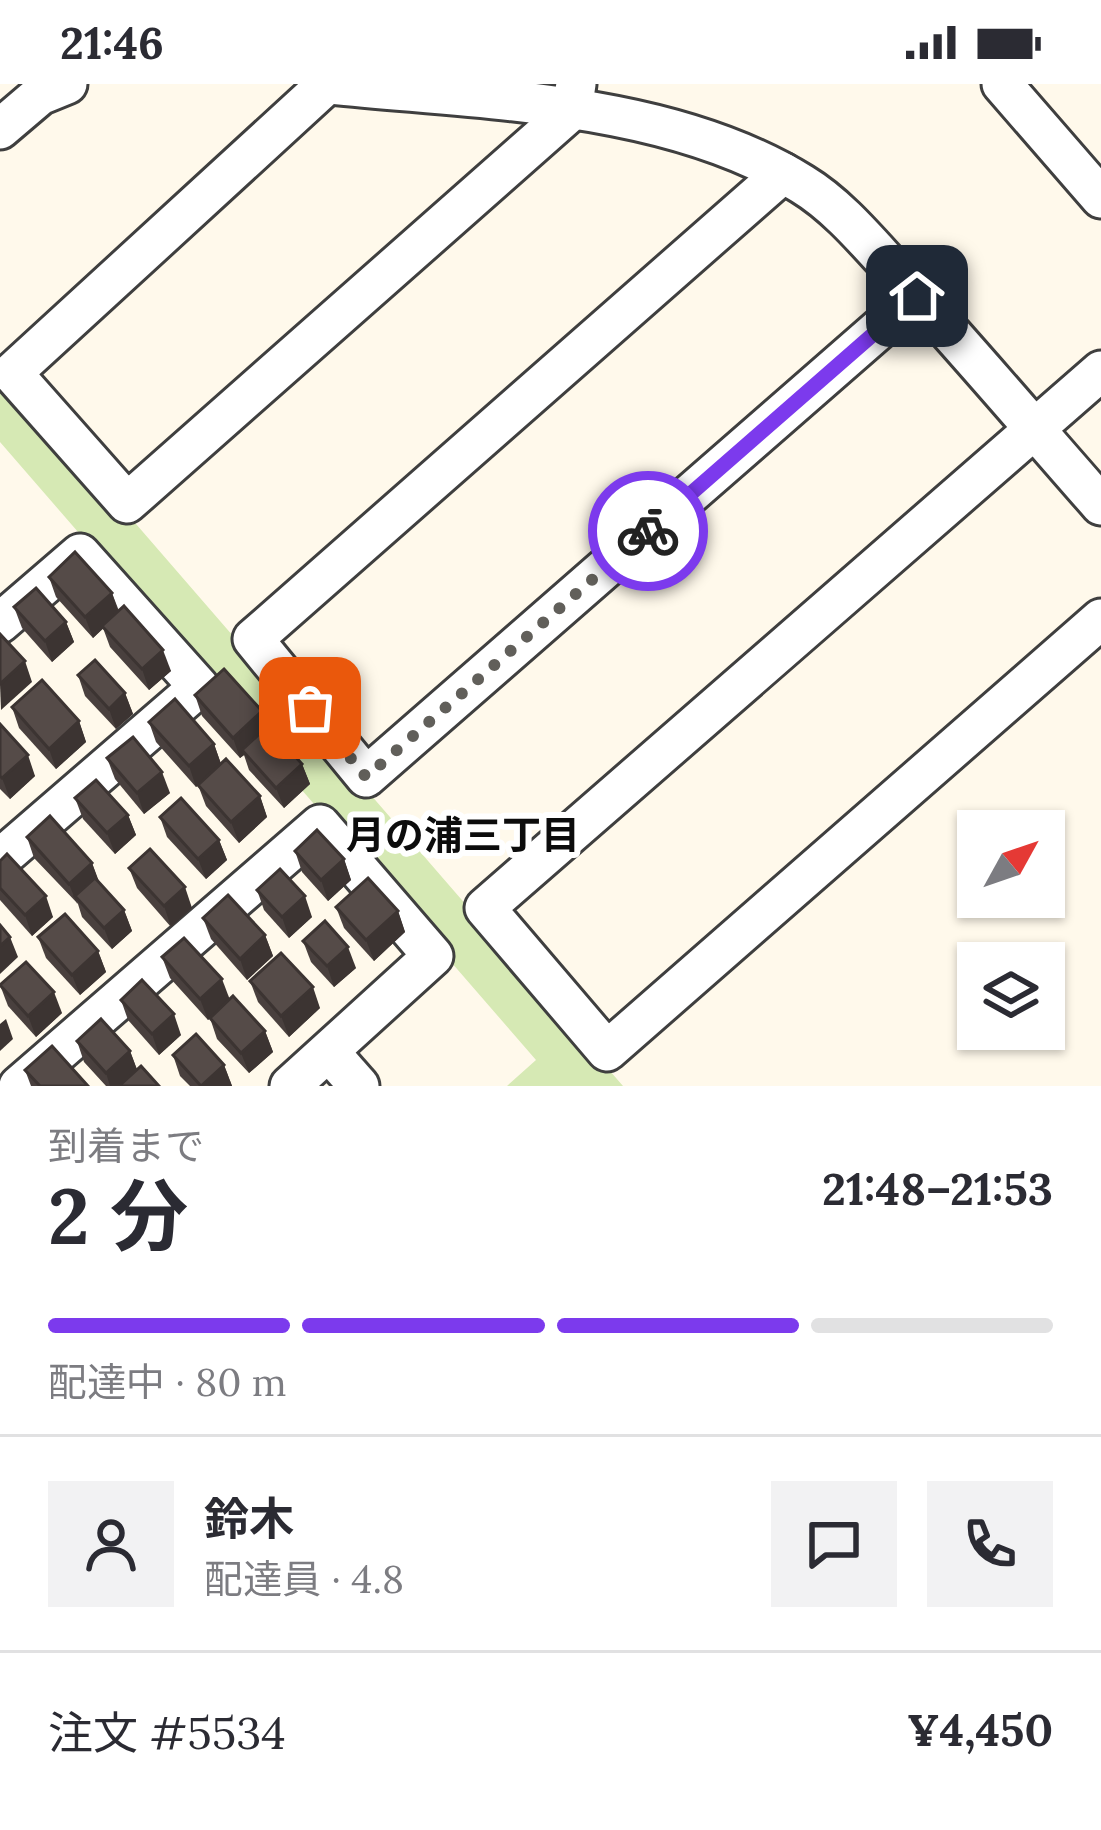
<!DOCTYPE html>
<html lang="ja">
<meta charset="utf-8">
<style>
body{margin:0;font-family:Lora,"Noto Sans JP",serif;background:#f2f2f3;color:#2b2b33;height:100vh;display:flex;flex-direction:column;font-size:45px;white-space:nowrap}
*{box-sizing:border-box;margin:0}
p{font-size:39px;color:#7c7c81}
.icon{flex:none;width:66px;height:66px;fill:none;stroke:currentColor;stroke-width:2;stroke-linecap:round;stroke-linejoin:round}
.map{position:relative;height:1002px;overflow:hidden}
.details{display:flex;flex-direction:column;background:#fff;flex:1}
.details>*{flex:none}
.needle{width:78px;rotate:50deg}
.tools{position:absolute;left:957px;top:726px;display:grid;gap:24px}
.tools a{display:grid;place-items:center;width:108px;height:108px;border-radius:0px;background:#fff;box-shadow:0 3px 9px #0004;font-size:60px}
.pin{position:absolute;display:grid;place-items:center;width:102px;height:102px;color:#fff;margin:-51px;border-radius:24px;box-shadow:0 6px 18px #0006}
.courier{position:absolute;display:grid;place-items:center;width:120px;height:120px;margin:-60px;border:9px solid #7c3aed;border-radius:50%;background:#fff;color:#222;box-shadow:0 3px 15px #0007}
.head em{font-style:normal;font-weight:700}
.head div{display:flex;flex-direction:column-reverse}
.head{display:flex;align-items:center;justify-content:space-between;height:204px;padding:0 48px}
h1{font-size:78px;font-weight:700;line-height:90px}
.bar{display:grid;grid-template-columns:repeat(4,1fr);gap:18px 12px;align-content:center;height:144px;padding:0 48px}
.bar i{height:15px;border-radius:9px;background:#e1e1e2}
.bar .current{background:#7c3aed}
.bar p{grid-column:span 4}
.line{display:flex;align-items:center;gap:30px;padding:0 48px;border-top:3px solid #e1e1e2}
.line div{flex:1}
.round{display:grid;place-items:center;flex:none;width:126px;height:126px;border-radius:0px;background:#f2f2f3}
.status{display:flex;justify-content:space-between;align-items:center;height:84px;padding:0 60px;background:#fff;direction:ltr}
.status svg{height:33px;fill:currentColor}
.map>svg:first-child{display:block}
</style>
<div class="status"><b>21:46</b><svg viewBox="0 0 49 12"><path d="M0 12V9h3v3zM5 12V6h3v6zM10 12V3h3v9zM15 12V0h3v12zM26 1h20v11H26zM47 4h2v5h-2z"/></svg></div>
<div class="map">
<svg width="1101" height="1002" viewBox="0 0 1101 1002">
<rect width="100%" height="100%" fill="#fff9eb"/>
<path fill="#d6e9b4" d="M 0,283 L 623,1002 L 507,1002 L 536,976 L 0,358 Z"/>
<g fill="none" stroke-linecap="round" stroke-linejoin="round">
<defs>
<g id="minor">
<path d="M 327,0 L 12,289 L 127,419 L 572,26 L 576,0"/>
<path d="M 331,0 C 484,16 668,17 802,100 C 840,123 871,162 901,194 C 969,268 1034,345 1101,421"/>
<path d="M 1002,0 L 1101,114"/>
<path d="M 0,45 L 40,11 L 67,0"/>
<path d="M 783,89 L 253,555 L 366,693 L 917,212"/>
<path d="M 1101,287 L 485,824 L 607,967 L 1101,535"/>
<path d="M 0,539 L 80,470 L 199,603 L 0,775"/>
<path d="M 329,968 L 359,1002"/>
<path d="M 19,1002 L 320,741 L 433,872 L 290,1002"/>
</g>
</defs>
<use href="#minor" stroke="#3f3f3f" stroke-width="45"/>
<use href="#minor" stroke="#fff" stroke-width="39"/>
</g>
<g fill="#49403e">
<path d="M 49,493 L 112,509 L 119,527 L 171,587 L 149,606 L 110,563 L 103,544 L 93,554 L 56,513 Z"/>
<path d="M 14,523 L 66,538 L 74,558 L 52,578 L 22,544 Z"/>
<path d="M 78,591 L 125,609 L 133,630 L 116,645 L 85,612 Z"/>
<path d="M 195,611 L 262,627 L 268,642 L 302,680 L 310,700 L 284,724 L 249,686 L 244,671 L 240,674 L 202,632 Z"/>
<path d="M 12,623 L 79,637 L 86,658 L 56,685 L 19,644 Z"/>
<path d="M 149,638 L 214,660 L 221,680 L 260,712 L 267,733 L 239,759 L 206,722 L 198,701 L 196,703 L 156,658 Z"/>
<path d="M 0,640 L 35,692 L 10,715 L 0,705 Z"/>
<path d="M 107,674 L 170,709 L 144,730 L 115,695 Z"/>
<path d="M 75,714 L 128,731 L 136,751 L 115,770 L 83,735 Z"/>
<path d="M 160,733 L 219,756 L 227,776 L 206,795 L 167,753 Z"/>
<path d="M 27,753 L 92,779 L 99,799 L 124,826 L 132,847 L 112,865 L 82,833 L 78,820 L 34,774 Z"/>
<path d="M 295,767 L 344,775 L 351,796 L 328,817 L 302,788 Z"/>
<path d="M 0,777 L 53,833 L 32,852 L 0,816 Z"/>
<path d="M 129,784 L 192,824 L 171,843 L 137,804 Z"/>
<path d="M 257,806 L 312,833 L 289,854 L 264,826 Z"/>
<path d="M 336,823 L 398,827 L 405,848 L 374,877 L 344,844 Z"/>
<path d="M 203,834 L 265,851 L 273,872 L 247,896 L 211,855 Z"/>
<path d="M 38,853 L 98,867 L 106,888 L 80,911 L 46,874 Z"/>
<path d="M 303,857 L 356,884 L 334,903 L 311,878 Z"/>
<path d="M 162,873 L 230,916 L 265,947 L 273,968 L 249,989 L 217,955 L 210,934 L 208,936 L 170,894 Z"/>
<path d="M 250,897 L 320,924 L 289,953 L 258,918 Z"/>
<path d="M 0,901 L 62,929 L 36,953 L 8,922 Z"/>
<path d="M 121,916 L 181,951 L 159,971 L 128,936 Z"/>
<path d="M 77,957 L 130,967 L 137,986 L 159,1002 L 106,1002 L 84,978 Z"/>
<path d="M 173,971 L 224,981 L 232,1002 L 190,1002 L 180,992 Z"/>
<path d="M 25,986 L 88,1002 L 31,1002 Z"/>
</g>
<g fill="#3c3432">
<path d="M 112,509 L 119,530 L 93,554 L 85,533 Z"/>
<path d="M 66,538 L 74,558 L 52,578 L 45,557 Z"/>
<path d="M 163,566 L 171,587 L 149,606 L 142,585 Z"/>
<path d="M 25,577 L 32,598 L 1,626 L 0,600 Z"/>
<path d="M 125,609 L 133,630 L 116,645 L 109,625 Z"/>
<path d="M 262,627 L 270,647 L 242,666 L 244,671 L 240,674 L 233,654 Z"/>
<path d="M 79,637 L 86,658 L 56,685 L 49,665 Z"/>
<path d="M 214,660 L 221,680 L 196,703 L 189,682 Z"/>
<path d="M 28,671 L 35,692 L 10,715 L 2,694 Z"/>
<path d="M 302,680 L 310,700 L 284,724 L 276,704 Z"/>
<path d="M 162,688 L 170,709 L 144,730 L 137,709 Z"/>
<path d="M 260,712 L 267,733 L 239,759 L 231,738 Z"/>
<path d="M 128,731 L 136,751 L 115,770 L 107,749 Z"/>
<path d="M 219,756 L 227,776 L 206,795 L 198,775 Z"/>
<path d="M 344,775 L 351,796 L 328,817 L 321,796 Z"/>
<path d="M 92,779 L 100,800 L 75,812 L 77,820 L 69,800 Z"/>
<path d="M 185,803 L 192,824 L 171,843 L 164,822 Z"/>
<path d="M 46,812 L 53,833 L 32,852 L 25,831 Z"/>
<path d="M 305,812 L 312,833 L 289,854 L 282,833 Z"/>
<path d="M 124,826 L 132,847 L 112,865 L 104,844 Z"/>
<path d="M 398,827 L 405,848 L 374,877 L 366,856 Z"/>
<path d="M 265,851 L 273,872 L 247,896 L 240,875 Z"/>
<path d="M 10,853 L 18,873 L 0,890 L 0,862 Z"/>
<path d="M 348,863 L 356,884 L 334,903 L 327,882 Z"/>
<path d="M 98,867 L 106,888 L 80,911 L 72,891 Z"/>
<path d="M 222,895 L 230,916 L 208,936 L 200,915 Z"/>
<path d="M 313,903 L 320,924 L 289,953 L 281,932 Z"/>
<path d="M 54,908 L 62,929 L 36,953 L 28,932 Z"/>
<path d="M 174,930 L 181,951 L 159,971 L 152,950 Z"/>
<path d="M 6,935 L 13,955 L 0,967 L 0,940 Z"/>
<path d="M 265,947 L 273,968 L 249,989 L 241,969 Z"/>
<path d="M 130,967 L 138,988 L 122,1002 L 110,1002 L 106,989 Z"/>
<path d="M 224,981 L 232,1002 L 201,1002 Z"/>
</g>
<g fill="#554b48" stroke="#3c3432" stroke-width="3">
<path d="M 75,468 L 112,509 L 85,533 L 49,493 Z"/>
<path d="M 36,504 L 66,538 L 45,557 L 14,523 Z"/>
<path d="M 124,522 L 163,566 L 142,585 L 102,542 Z"/>
<path d="M 0,550 L 25,577 L 0,600 Z"/>
<path d="M 95,576 L 125,609 L 109,625 L 78,591 Z"/>
<path d="M 224,585 L 262,627 L 233,654 L 195,611 Z"/>
<path d="M 42,596 L 79,637 L 49,665 L 12,623 Z"/>
<path d="M 175,615 L 214,660 L 189,682 L 149,638 Z"/>
<path d="M 0,640 L 28,671 L 2,694 L 0,692 Z"/>
<path d="M 268,642 L 302,680 L 276,704 L 242,666 Z"/>
<path d="M 133,653 L 162,688 L 137,709 L 107,674 Z"/>
<path d="M 226,675 L 260,712 L 231,738 L 198,701 Z"/>
<path d="M 96,696 L 128,731 L 107,749 L 75,714 Z"/>
<path d="M 181,714 L 219,756 L 198,775 L 160,733 Z"/>
<path d="M 50,732 L 92,779 L 69,800 L 27,753 Z"/>
<path d="M 317,746 L 344,775 L 321,796 L 295,767 Z"/>
<path d="M 150,765 L 185,803 L 164,822 L 129,784 Z"/>
<path d="M 7,770 L 46,812 L 25,831 L 0,804 L 0,777 Z"/>
<path d="M 280,785 L 305,812 L 282,833 L 257,806 Z"/>
<path d="M 95,794 L 124,826 L 104,844 L 75,812 Z"/>
<path d="M 368,794 L 398,827 L 366,856 L 336,823 Z"/>
<path d="M 228,811 L 265,851 L 240,875 L 203,834 Z"/>
<path d="M 65,830 L 98,867 L 72,891 L 38,853 Z"/>
<path d="M 325,837 L 348,863 L 327,882 L 303,857 Z"/>
<path d="M 0,841 L 10,853 L 0,862 Z"/>
<path d="M 184,854 L 222,895 L 200,915 L 162,873 Z"/>
<path d="M 281,869 L 313,903 L 281,932 L 250,897 Z"/>
<path d="M 26,878 L 54,908 L 28,932 L 0,901 Z"/>
<path d="M 142,896 L 174,930 L 152,950 L 121,916 Z"/>
<path d="M 233,912 L 265,947 L 241,969 L 210,934 Z"/>
<path d="M 101,935 L 130,967 L 106,989 L 77,957 Z"/>
<path d="M 196,950 L 224,981 L 201,1002 L 173,971 Z"/>
<path d="M 52,962 L 88,1002 L 40,1002 L 25,986 Z"/>
<path d="M 141,982 L 159,1002 L 119,1002 Z"/>
</g>
<g fill="none" stroke-linecap="round" stroke-linejoin="round">
<path stroke="#615f5a" stroke-width="12" stroke-dasharray="0 21.6" d="M 310,624 L 366,693 L 648,447"/>
<path stroke="#7c3aed" stroke-width="15" d="M 648,447 L 917,212"/>
</g>
<g text-anchor="middle" dominant-baseline="central" stroke-width="12" stroke-linejoin="round" paint-order="stroke">
<g font-size="39" font-weight="bold" fill="#0c0c0c" stroke="#fff">
<text x="463" y="751">月の浦三丁目</text>
</g>
</g>
</svg>
<div class="tools">
<a><svg class="needle" viewBox="-14 -14 28 28"><path d="M0-13l5 13h-10z" fill="#e53935"/><path d="M0 13l5-13h-10z" fill="#7c7c81"/></svg></a>
<a><svg class="icon" aria-label="layers" viewBox="0 0 24 24"><path d="M12 4l9 5-9 5-9-5zM3 14l9 5 9-5"/></svg></a>
</div>
<div class="pin" style="left:310px;top:624px;background:#ea580c"><svg class="icon" aria-label="bag" viewBox="0 0 24 24"><path d="M5 8h14l-1 12H6zM9 8a3 3 0 0 1 6 0"/></svg></div>
<div class="pin" style="left:917px;top:212px;background:#1f2937"><svg class="icon" aria-label="home" viewBox="0 0 24 24"><path d="M3 11l9-7 9 7M6 9v11h12V9"/></svg></div>
<div class="courier" style="left:648px;top:447px"><svg class="icon" aria-label="bike" viewBox="0 0 24 24"><circle cx="6" cy="16" r="4"/><circle cx="18" cy="16" r="4"/><path d="M6 16l4-8h5l3 8M10 8l3 8H6M13 5h3"/></svg></div>
</div>
<section class="details">
<div class="head"><div><h1>2 分</h1><p>到着まで</p></div><em>21:48–21:53</em></div>
<div class="bar"><i class="current"></i><i class="current"></i><i class="current"></i><i></i><p>配達中 · 80 m</p></div>
<div class="line" style="height:216px"><a class="round"><svg class="icon" aria-label="person" viewBox="0 0 24 24"><circle cx="12" cy="8" r="4"/><path d="M4 21q1-7 8-7t8 7"/></svg></a><div><b>鈴木</b><p>配達員 · 4.8</p></div><a class="round"><svg class="icon" aria-label="chat" viewBox="0 0 24 24"><path d="M4 5h16v11H9l-5 4z"/></svg></a><a class="round"><svg class="icon" aria-label="phone" viewBox="0 0 24 24"><path d="M5 4h4l2 5-3 2q2 4 5 5l2-3 5 2v4C11 20 4 13 5 4z"/></svg></a></div>
<div class="line" style="height:156px"><div>注文 #5534</div><b>¥4,450</b></div>
</section>
